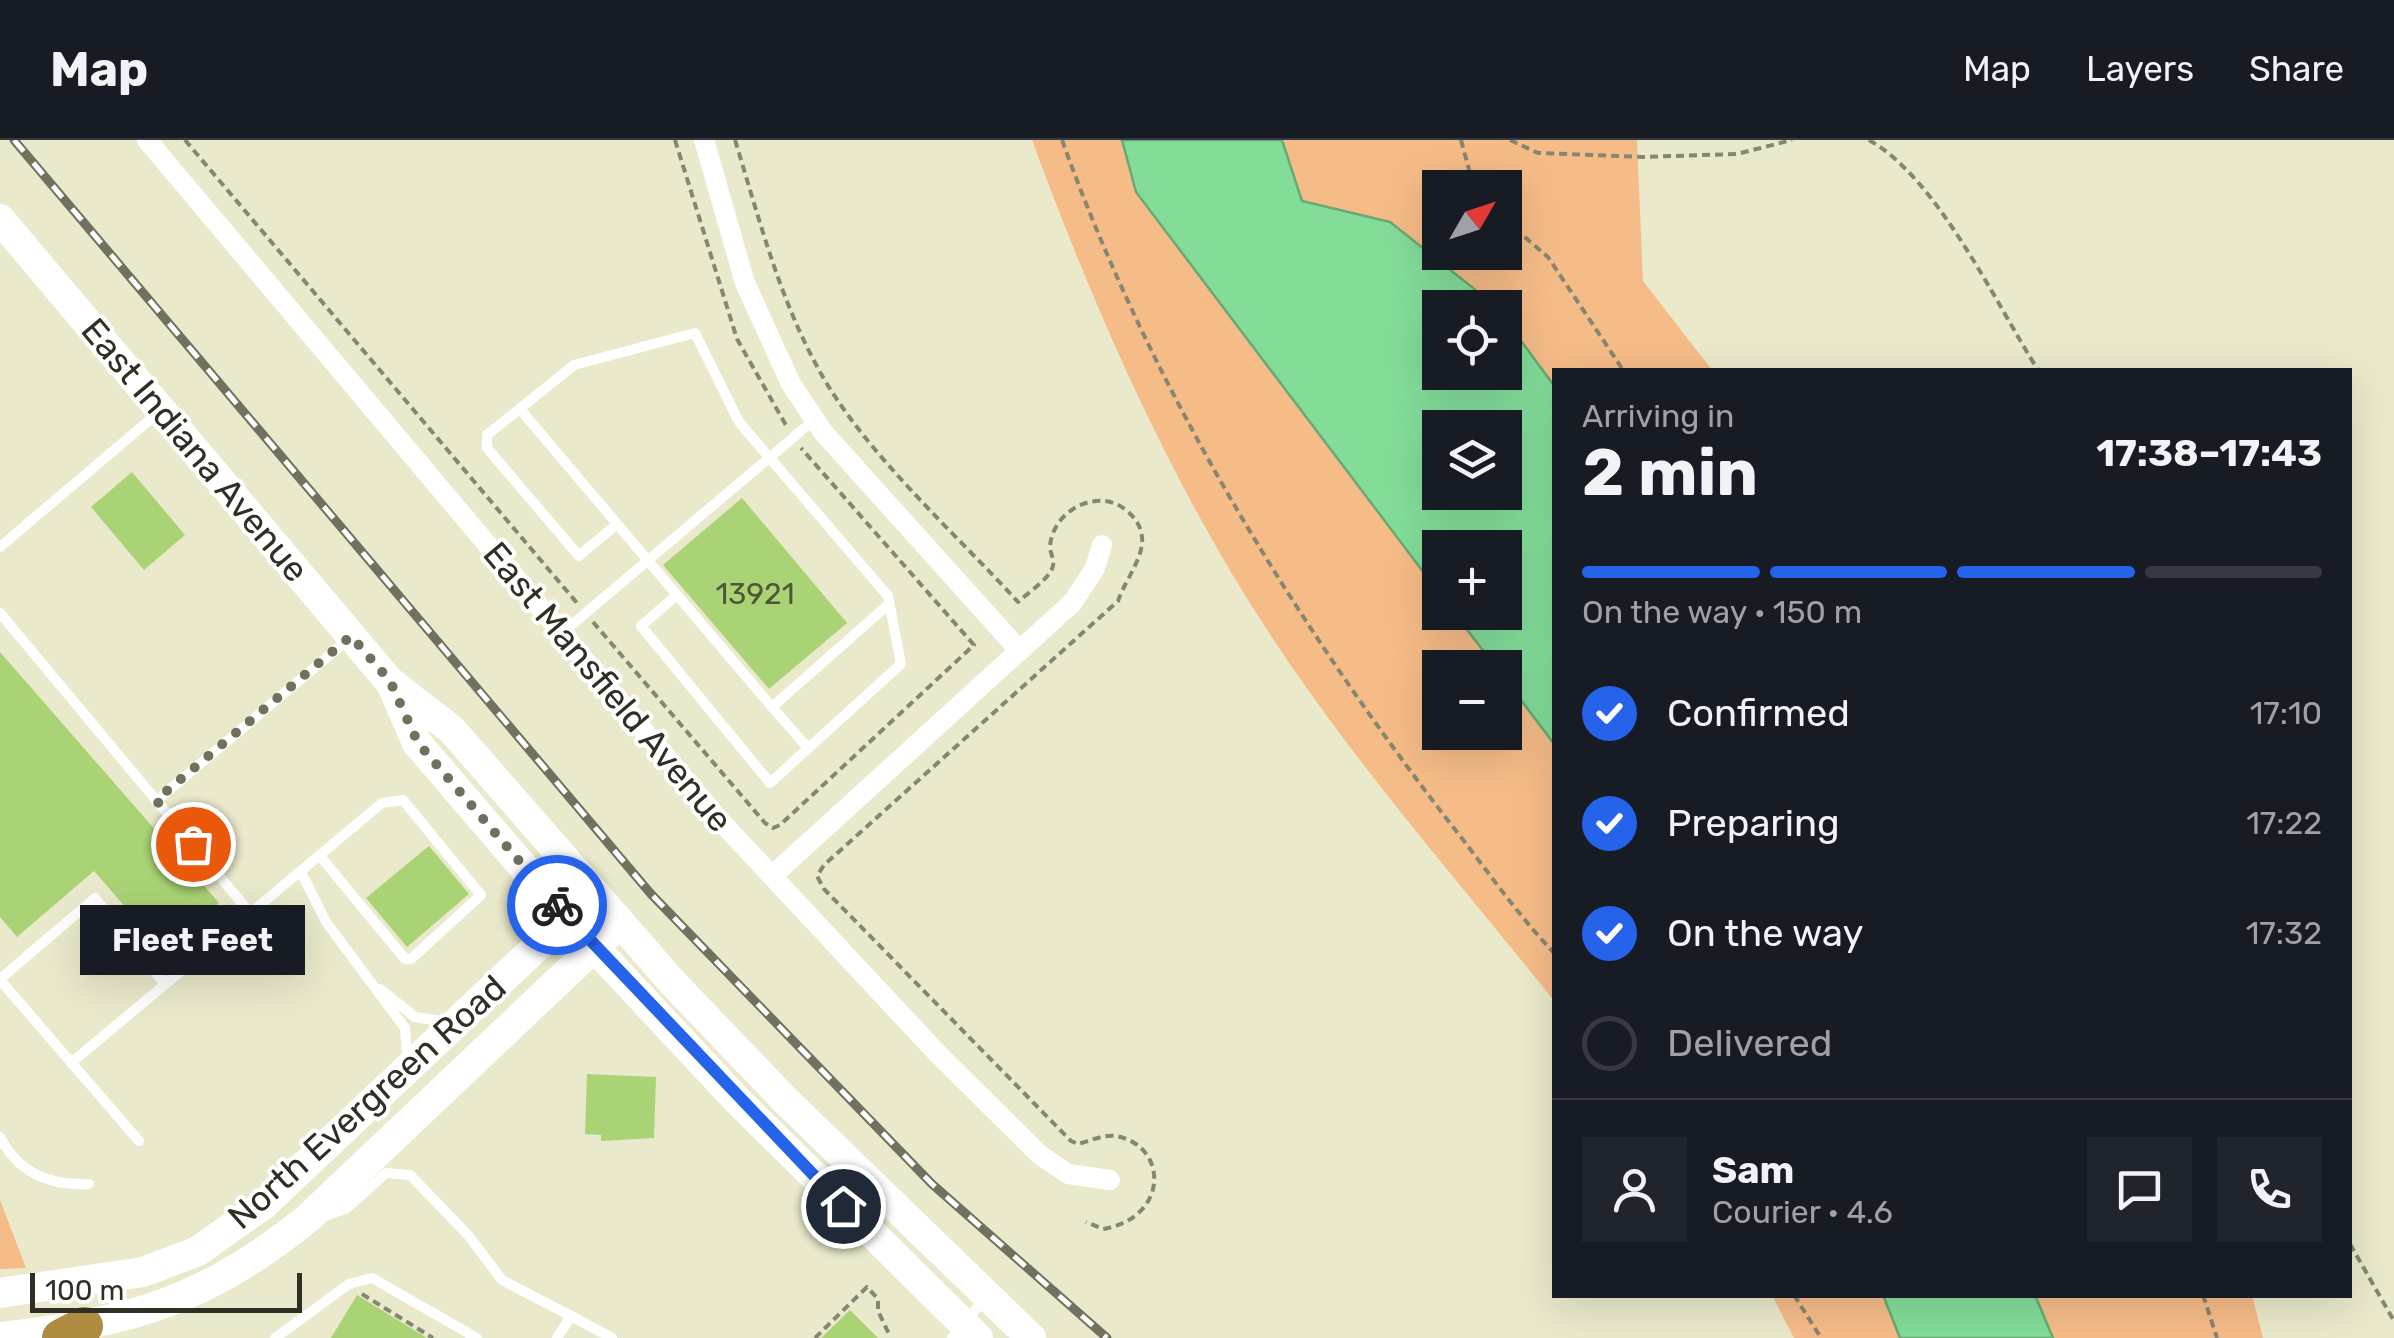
<!DOCTYPE html>
<meta charset="utf-8">
<style>
body{margin:0;font-family:Rubik,sans-serif;background:#20242c;color:#f1f3f6;height:100vh;display:flex;flex-direction:column;font-size:38px;white-space:nowrap}
*{box-sizing:border-box;margin:0}
p{font-size:32px;color:#9ea1a6}
.icon{flex:none;width:55px;height:55px;fill:none;stroke:currentColor;stroke-width:2;stroke-linecap:round;stroke-linejoin:round}
.map{position:relative;flex:1;overflow:hidden}
.drawer{position:absolute;left:1552px;top:228px;width:800px;height:930px;display:flex;flex-direction:column;background:#171b24;border-radius:0px;box-shadow:0 10px 40px #0002}
.drawer>*{flex:none}
.needle{width:65px;rotate:51deg}
.fabs{position:absolute;left:1422px;top:30px;display:grid;gap:20px}
.fabs a{display:grid;place-items:center;width:100px;height:100px;border-radius:0px;background:#171b24;box-shadow:0 10px 40px #0002;font-size:50px}
.scale{position:absolute;left:30px;bottom:25px;width:272px;box-sizing:border-box;padding-left:10px;border:5px solid #2f2f24;border-top:0;font-size:28px;line-height:35px;white-space:nowrap;color:#2f2f24;-webkit-text-stroke:8px #fff;paint-order:stroke}
.pin{position:absolute;display:grid;place-items:center;width:85px;height:85px;color:#fff;margin:-42px;border:5px solid #fff;border-radius:50%;box-shadow:0 2px 10px #0007}
.courier{position:absolute;display:grid;place-items:center;width:100px;height:100px;margin:-50px;border:8px solid #2563eb;border-radius:50%;background:#fff;color:#222;box-shadow:0 2px 12px #0007}
.bubble{position:absolute;height:70px;border-radius:0px;background:#171b24;box-shadow:0 10px 40px #0002;font-size:32px;font-weight:700;line-height:70px;text-align:center}
.headline em{font-style:normal;font-weight:700}
.headline div{display:flex;flex-direction:column-reverse}
.headline{display:flex;align-items:center;justify-content:space-between;height:170px;padding:0 30px}
h1{font-size:65px;font-weight:700;line-height:75px}
.bar{display:grid;grid-template-columns:repeat(4,1fr);gap:15px 10px;align-content:center;height:120px;padding:0 30px}
.bar i{height:12px;border-radius:8px;background:#363941}
.bar .on{background:#2563eb}
.bar p{grid-column:span 4}
.line{display:flex;align-items:center;gap:25px;padding:0 30px;border-top:2px solid #363941}
.line div{flex:1}
.round{display:grid;place-items:center;flex:none;width:105px;height:105px;border-radius:0px;background:#20242c}
ol{padding:0 30px;list-style:none}
li{display:flex;align-items:center;gap:30px;height:110px}
li p{margin-inline-start:auto}
li .icon{padding:10px;border-radius:50%;background:#2563eb;color:#fff;stroke-width:4}
li:last-child{color:#9ea1a6}
li i{width:55px;height:55px;border:5px solid #363941;border-radius:50%}
header{display:flex;align-items:center;gap:60px;box-sizing:border-box;height:140px;padding:0 50px;background:#171b24;border-bottom:2px solid #363941}
header strong{font-size:48px}
nav{display:flex;gap:55px;margin-inline-start:auto;font-size:35px}
.map>svg:first-child{display:block}
</style>
<header>
<strong>Map</strong>
<nav><a>Map</a><a>Layers</a><a>Share</a></nav>
</header>
<div class="map">
<svg width="2394" height="1198" viewBox="0 0 2394 1198">
<rect width="100%" height="100%" fill="#eae9cb"/>
<g fill="#f6bc88" fill-rule="evenodd">
<path d="M 1032,0 L 1122,0 L 1136,52 L 1440,454 L 1440,472 L 1454,473 L 1496,527 L 1440,528 L 1440,592 L 1505,592 L 1505,539 L 1555,605 L 1555,862 C 1472,758 1383,656 1306,547 C 1187,381 1102,190 1032,0 Z"/>
<path d="M 1282,0 L 1637,0 L 1643,141 L 1712,230 L 1555,230 L 1555,247 L 1505,179 L 1505,168 L 1497,167 L 1390,82 L 1302,61 ZM 1440,48 L 1505,48 L 1505,112 L 1440,112 Z"/>
<path d="M 0,1060 L 26,1128 L 0,1129 Z"/>
<path d="M 1772,1155 L 1883,1155 L 1900,1198 L 1794,1198 Z"/>
<path d="M 2035,1155 L 2252,1155 L 2263,1198 L 2053,1198 Z"/>
</g>
<g fill="#83dd99" stroke="#6aa976" stroke-width="2.5" fill-rule="evenodd">
<path d="M 1122,0 L 1282,0 L 1302,61 L 1390,82 L 1497,167 L 1440,168 L 1440,232 L 1505,232 L 1505,179 L 1555,247 L 1555,605 L 1505,539 L 1505,528 L 1496,527 L 1454,473 L 1505,472 L 1505,408 L 1440,408 L 1440,454 L 1136,52 ZM 1440,288 L 1505,288 L 1505,352 L 1440,352 Z"/>
<path d="M 1883,1155 L 2035,1155 L 2053,1198 L 1900,1198 Z"/>
</g>
<g fill="#aad376">
<path d="M 132,332 L 185,395 L 144,430 L 91,367 Z"/>
<path d="M 742,358 L 847,483 L 769,549 L 663,425 Z"/>
<path d="M 0,512 L 219,763 L 163,810 L 94,731 L 17,797 L 0,777 Z"/>
<path d="M 429,706 L 469,754 L 407,807 L 366,758 Z"/>
<path d="M 587,934 L 656,937 L 654,998 L 601,1001 L 601,995 L 585,994 Z"/>
<path d="M 357,1155 L 427,1198 L 331,1198 Z"/>
<path d="M 850,1170 L 878,1198 L 821,1198 Z"/>
</g>
<g fill="none" stroke-linecap="round" stroke-linejoin="round">
<g stroke="#868672" stroke-width="4" stroke-dasharray="8 5" stroke-linecap="butt">
<path d="M 185,0 L 577,463"/>
<path d="M 675,0 L 737,199 L 787,287"/>
<path d="M 735,0 C 759,78 779,158 819,230 C 863,311 955,393 1018,462 C 1029,452 1046,441 1052,429 C 1056,420 1050,415 1050,406 C 1053,370 1098,347 1126,370 C 1162,400 1128,431 1118,461 L 824,725 L 817,736 L 824,749 L 1071,1001 L 1078,1004 C 1089,1001 1105,994 1116,996 C 1169,1006 1169,1078 1103,1089 L 1086,1082"/>
<path d="M 1062,0 C 1149,243 1289,474 1446,678 C 1482,723 1515,772 1555,814"/>
<path d="M 1461,0 L 1471,37 L 1479,48"/>
<path d="M 1510,0 L 1538,13 L 1643,17 L 1737,14 L 1792,0"/>
<path d="M 1869,0 C 1938,39 1995,162 2038,230"/>
<path d="M 1505,80 L 1548,117 L 1623,230"/>
<path d="M 593,482 L 765,683 L 773,688 L 780,685 L 974,505 L 801,308"/>
<path d="M 2350,1104 L 2394,1181"/>
<path d="M 362,1154 L 433,1198"/>
<path d="M 1794,1155 L 1821,1198"/>
<path d="M 2203,1155 L 2217,1198"/>
<path d="M 815,1198 L 867,1147 L 878,1159 L 878,1171 L 889,1194"/>
</g>
<g stroke="#fff" stroke-width="10">
<path d="M 520,269 L 677,455 L 641,486 L 770,643 L 901,524 L 888,456 L 739,282 L 695,193 L 574,225 L 487,295 L 487,308 L 579,416 L 617,384"/>
<path d="M 0,407 L 159,272"/>
<path d="M 677,455 L 772,567"/>
<path d="M 0,473 L 251,774"/>
<path d="M 562,493 L 814,280"/>
<path d="M 808,608 L 772,567 L 889,464"/>
<path d="M 156,661 L 351,497"/>
<path d="M 301,732 L 326,782 L 405,888 L 407,917"/>
<path d="M 0,839 L 95,758 L 165,844"/>
<path d="M 0,840 L 139,1001"/>
<path d="M 380,849 L 415,877 L 447,882"/>
<path d="M 71,923 L 382,663 L 403,660 L 481,755 L 411,819 L 405,819 L 320,716"/>
<path d="M 0,997 C 18,1033 50,1046 89,1044"/>
<path d="M 323,1077 L 347,1068 L 386,1033 L 410,1035 L 468,1095 L 502,1140 L 571,1176"/>
<path d="M 275,1198 L 349,1144 L 372,1138 L 477,1198"/>
<path d="M 557,1198 L 571,1176 L 612,1198"/>
<path d="M 952,1198 L 986,1157"/>
</g>
<g stroke="#fff" stroke-width="20">
<path d="M 147,0 L 714,674 L 937,913 L 1040,1015 L 1068,1034 L 1110,1040"/>
<path d="M 704,0 L 745,143 L 791,244 L 823,292 L 1020,511"/>
<path d="M 772,736 L 1073,462 L 1095,428 L 1102,405"/>
</g>
<g stroke="#fff" stroke-width="30">
<path d="M 0,79 L 389,541 L 452,590 L 673,843 L 784,959 L 1031,1198"/>
<path d="M 393,548 L 417,603 L 567,778 L 736,959 L 978,1198"/>
<path d="M 0,1153 L 143,1132 L 198,1111 L 263,1065 L 581,765"/>
<path d="M 0,1197 C 131,1182 203,1162 307,1079 L 607,795"/>
</g>
<path stroke="#af8c40" stroke-width="38" d="M 61,1198 L 84,1186"/>
<defs>
<path id="rail" d="M 14,0 L 651,754 L 932,1044 L 1107,1198"/>
</defs>
<use href="#rail" stroke="#71715f" stroke-width="9"/>
<use href="#rail" stroke="#fff" stroke-width="5" stroke-dasharray="15" stroke-linecap="butt"/>
</g>
<g fill="none" stroke-linecap="round" stroke-linejoin="round">
<path stroke="#70705e" stroke-width="10" stroke-dasharray="0 18" d="M 193,704 L 156,660 L 351,496 L 390,541 L 418,603 L 557,765"/>
<path stroke="#2563eb" stroke-width="12" d="M 557,765 L 843,1066"/>
</g>
<g text-anchor="middle" dominant-baseline="central" stroke-width="8" stroke-linejoin="round" paint-order="stroke">
<g font-size="30" fill="#4e5838">
<text x="755" y="454">13921</text>
</g>
<g font-size="35" fill="#2f2f24" stroke="#fff">
<text transform="translate(195 310) rotate(50)">East Indiana Avenue</text>
<text transform="translate(608 547) rotate(50)">East Mansfield Avenue</text>
<text transform="translate(367 962) rotate(-42)">North Evergreen Road</text>
</g>
</g>
</svg>
<div class="fabs">
<a><svg class="needle" viewBox="-14 -14 28 28"><path d="M0-13l5 13h-10z" fill="#e53935"/><path d="M0 13l5-13h-10z" fill="#9ea1a6"/></svg></a>
<a><svg class="icon" aria-label="locate" viewBox="0 0 24 24"><circle cx="12" cy="12" r="6"/><path d="M12 2v4M12 18v4M2 12h4M18 12h4"/></svg></a>
<a><svg class="icon" aria-label="layers" viewBox="0 0 24 24"><path d="M12 4l9 5-9 5-9-5zM3 14l9 5 9-5"/></svg></a>
<a>+</a>
<a>−</a>
</div>
<div class="scale">100 m</div>
<div class="pin" style="left:193px;top:704px;background:#ea580c"><svg class="icon" aria-label="bag" viewBox="0 0 24 24"><path d="M5 8h14l-1 12H6zM9 8a3 3 0 0 1 6 0"/></svg></div>
<div class="pin" style="left:843px;top:1066px;background:#1f2937"><svg class="icon" aria-label="home" viewBox="0 0 24 24"><path d="M3 11l9-7 9 7M6 9v11h12V9"/></svg></div>
<div class="courier" style="left:557px;top:765px"><svg class="icon" aria-label="bike" viewBox="0 0 24 24"><circle cx="6" cy="16" r="4"/><circle cx="18" cy="16" r="4"/><path d="M6 16l4-8h5l3 8M10 8l3 8H6M13 5h3"/></svg></div>
<div class="bubble" style="left:80px;top:765px;width:225px">Fleet Feet</div>
<section class="drawer">
<div class="headline"><div><h1>2 min</h1><p>Arriving in</p></div><em>17:38–17:43</em></div>
<div class="bar"><i class="on"></i><i class="on"></i><i class="on"></i><i></i><p>On the way · 150 m</p></div>
<ol>
<li><svg class="icon" aria-label="check" viewBox="0 0 24 24"><path d="M5 12l5 5 9-10"/></svg>Confirmed<p>17:10</p></li>
<li><svg class="icon" aria-label="check" viewBox="0 0 24 24"><path d="M5 12l5 5 9-10"/></svg>Preparing<p>17:22</p></li>
<li><svg class="icon" aria-label="check" viewBox="0 0 24 24"><path d="M5 12l5 5 9-10"/></svg>On the way<p>17:32</p></li>
<li><i></i>Delivered</li>
</ol>
<div class="line" style="height:180px"><a class="round"><svg class="icon" aria-label="person" viewBox="0 0 24 24"><circle cx="12" cy="8" r="4"/><path d="M4 21q1-7 8-7t8 7"/></svg></a><div><b>Sam</b><p>Courier · 4.6</p></div><a class="round"><svg class="icon" aria-label="chat" viewBox="0 0 24 24"><path d="M4 5h16v11H9l-5 4z"/></svg></a><a class="round"><svg class="icon" aria-label="phone" viewBox="0 0 24 24"><path d="M5 4h4l2 5-3 2q2 4 5 5l2-3 5 2v4C11 20 4 13 5 4z"/></svg></a></div>
</section>
</div>
